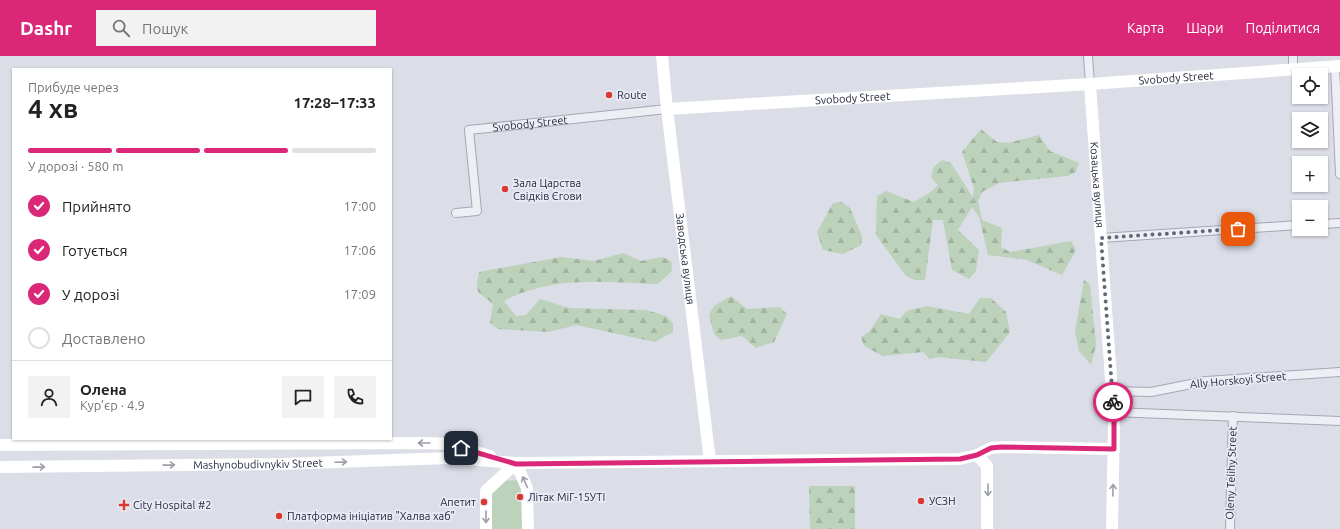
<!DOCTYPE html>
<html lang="uk">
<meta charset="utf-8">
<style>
body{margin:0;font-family:Ubuntu,sans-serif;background:#f2f2f2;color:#222;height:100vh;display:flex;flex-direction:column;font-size:15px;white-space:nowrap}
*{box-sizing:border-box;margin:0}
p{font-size:13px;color:#767676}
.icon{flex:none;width:22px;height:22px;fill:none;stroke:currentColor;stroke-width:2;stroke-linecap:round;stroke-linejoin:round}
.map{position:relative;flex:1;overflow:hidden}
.details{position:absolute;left:12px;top:12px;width:380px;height:372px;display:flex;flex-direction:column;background:#fff;border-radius:0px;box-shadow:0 1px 3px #0004}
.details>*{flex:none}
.buttons{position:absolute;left:1292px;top:12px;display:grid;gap:8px}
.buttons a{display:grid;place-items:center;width:36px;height:36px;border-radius:0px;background:#fff;box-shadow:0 1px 3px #0004;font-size:20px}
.pin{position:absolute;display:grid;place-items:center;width:34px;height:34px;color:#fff;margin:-17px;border-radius:8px;box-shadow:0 2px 6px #0006}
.courier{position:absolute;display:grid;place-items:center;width:40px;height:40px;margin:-20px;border:3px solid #db2777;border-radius:50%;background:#fff;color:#222;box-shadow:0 1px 5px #0007}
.headline em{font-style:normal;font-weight:600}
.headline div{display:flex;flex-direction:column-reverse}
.headline{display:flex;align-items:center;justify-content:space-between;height:68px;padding:0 16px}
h1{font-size:26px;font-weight:600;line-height:30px}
.bar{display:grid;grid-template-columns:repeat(4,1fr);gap:6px 4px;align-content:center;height:48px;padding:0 16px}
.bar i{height:5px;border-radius:3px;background:#e0e0e0}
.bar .current{background:#db2777}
.bar p{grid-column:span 4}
.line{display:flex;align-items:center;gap:10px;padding:0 16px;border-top:1px solid #e0e0e0}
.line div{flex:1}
.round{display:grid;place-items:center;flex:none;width:42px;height:42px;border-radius:0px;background:#f2f2f2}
ol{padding:0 16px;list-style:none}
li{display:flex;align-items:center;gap:12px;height:44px}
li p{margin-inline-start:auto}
li .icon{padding:4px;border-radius:50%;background:#db2777;color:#fff;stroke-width:4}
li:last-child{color:#767676}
li i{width:22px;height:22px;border:2px solid #e0e0e0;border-radius:50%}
header{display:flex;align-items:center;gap:24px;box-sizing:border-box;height:56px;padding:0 20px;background:#db2777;color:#fff}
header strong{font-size:19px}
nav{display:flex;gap:22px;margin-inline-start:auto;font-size:14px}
.search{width:280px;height:36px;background:#f2f2f2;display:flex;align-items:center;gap:10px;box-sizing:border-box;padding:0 14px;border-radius:0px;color:#767676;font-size:15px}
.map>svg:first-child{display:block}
</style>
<header>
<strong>Dashr</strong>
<div class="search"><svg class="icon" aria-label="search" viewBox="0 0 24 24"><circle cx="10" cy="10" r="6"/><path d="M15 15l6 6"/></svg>Пошук</div>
<nav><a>Карта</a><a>Шари</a><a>Поділитися</a></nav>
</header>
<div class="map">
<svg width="1340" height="473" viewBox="0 0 1340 473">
<defs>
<pattern id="forest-firs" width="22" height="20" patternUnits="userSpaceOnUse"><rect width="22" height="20" fill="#bcd2bb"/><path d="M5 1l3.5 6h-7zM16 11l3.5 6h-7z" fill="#a1b4a2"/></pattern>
</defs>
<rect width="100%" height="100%" fill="#dbdde7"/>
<path fill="#bcd2bb" d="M 522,424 L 523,473 L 490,473 L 490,425 Z"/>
<g fill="url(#forest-firs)">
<path d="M 981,73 L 997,86 L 1008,87 L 1039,79 L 1050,95 L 1079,107 L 1076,116 L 1067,120 L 999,127 L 982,136 L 978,145 L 982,164 L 1002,172 L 1001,191 L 1010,196 L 1071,185 L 1076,194 L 1062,219 L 1027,204 L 988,199 L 979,161 L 972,151 L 958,174 L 979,194 L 976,215 L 969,223 L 952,214 L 943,164 L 933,164 L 925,224 L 915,224 L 906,220 L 876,179 L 877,140 L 886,135 L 914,146 L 931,136 L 938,129 L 931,121 L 934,111 L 942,104 L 951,107 L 972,140 L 972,147 L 974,133 L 962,96 Z"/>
<path d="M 842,146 L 850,152 L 862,180 L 861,189 L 843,198 L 823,194 L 817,176 L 833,147 Z"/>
<path d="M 623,197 L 641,205 L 662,201 L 671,205 L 672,215 L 658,228 C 607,226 550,219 504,245 L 516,260 L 526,259 L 540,243 L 569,252 L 646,254 L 666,260 L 673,267 L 673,276 L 655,286 L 576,269 L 548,276 L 498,273 L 490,267 L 493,248 L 478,236 L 477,226 L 479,216 L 561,201 L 594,205 Z"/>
<path d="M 1084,224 L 1090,228 L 1096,289 L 1091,309 L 1079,295 L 1075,275 Z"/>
<path d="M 731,240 L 747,253 L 780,251 L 787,258 L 774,286 L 756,292 L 742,280 L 721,284 L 714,278 L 709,259 L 714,250 Z"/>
<path d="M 980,242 L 991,242 L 1006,256 L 1010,276 L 986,306 L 937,301 L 930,303 L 923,296 L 883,300 L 864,290 L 861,281 L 869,276 L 881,258 L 900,263 L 906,255 L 927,250 L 969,258 Z"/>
<path d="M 809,430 L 855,430 L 855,473 L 810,473 Z"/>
</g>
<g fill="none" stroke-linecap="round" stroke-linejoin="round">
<defs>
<g id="street">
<path d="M 1088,0 L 1090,28"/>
<path d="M 1293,0 L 1293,13"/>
<path d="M 1335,10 L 1340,118"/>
<path id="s1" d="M 456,157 L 477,155 L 469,74 L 667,53"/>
<path d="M 1321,168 L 1340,167"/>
<path d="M 1101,182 L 1299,169"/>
<path d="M 1112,335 L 1151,336 L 1206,325 L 1340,316"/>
<path d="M 1113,356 L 1340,365"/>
<path d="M 1230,473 L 1233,360"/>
</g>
</defs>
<use href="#street" stroke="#a4a7b4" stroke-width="10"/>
<use href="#street" stroke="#eeeff5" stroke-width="8"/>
<g stroke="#fff" stroke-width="12">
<path id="s2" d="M 662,0 L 667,53 L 710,405"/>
<path id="s3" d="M 1090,28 L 1114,365 L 1112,473"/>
<path id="s4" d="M 667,53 L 1090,28 L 1340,10"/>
<path d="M 0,389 L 425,387 L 448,388 L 490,400"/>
<path d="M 977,399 L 987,410 L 987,473"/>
<path d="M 516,407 L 527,432 L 528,473"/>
<path id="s5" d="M 0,411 L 281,408 L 449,402 L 516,407 L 960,403 L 977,399 L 991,392 L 1001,391 L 1114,393"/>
<path d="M 486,473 L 486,435 L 516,407"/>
</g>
</g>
<defs><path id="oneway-shaft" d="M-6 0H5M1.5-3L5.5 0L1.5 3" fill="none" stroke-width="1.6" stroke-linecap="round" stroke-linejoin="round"/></defs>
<g stroke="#9c9ea8">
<use href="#oneway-shaft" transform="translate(424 387) rotate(-180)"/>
<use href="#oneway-shaft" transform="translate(341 406) rotate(-2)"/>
<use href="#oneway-shaft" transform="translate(169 409) rotate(-1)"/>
<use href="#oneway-shaft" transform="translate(39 411) rotate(-1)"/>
<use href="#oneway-shaft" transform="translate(525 426) rotate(-114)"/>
<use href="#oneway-shaft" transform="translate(988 434) rotate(91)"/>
<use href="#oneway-shaft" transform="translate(1113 434) rotate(-89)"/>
<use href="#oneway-shaft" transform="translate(486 461) rotate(90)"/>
</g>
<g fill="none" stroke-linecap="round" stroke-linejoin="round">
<path stroke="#646779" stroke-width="4" stroke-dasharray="0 7.2" d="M 1113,346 L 1101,182 L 1238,173"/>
<path stroke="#db2777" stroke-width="5" d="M 461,392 L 516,408 L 960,403 L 977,399 L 991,392 L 1001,391 L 1114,393 L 1114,365 L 1113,346"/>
</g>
<g fill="#da3931" stroke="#eaecf5" stroke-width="1.5">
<circle cx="609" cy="39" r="4"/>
<circle cx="505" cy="133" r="4"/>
<circle cx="520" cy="441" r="4"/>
<circle cx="921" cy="445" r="4"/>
<circle cx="484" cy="446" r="4"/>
<path d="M122 443h4v4h4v4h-4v4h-4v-4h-4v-4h4z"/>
<circle cx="279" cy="460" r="4"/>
</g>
<g text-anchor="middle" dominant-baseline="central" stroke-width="3.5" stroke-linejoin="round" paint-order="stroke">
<g font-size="11" fill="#24283e" stroke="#eaecf5">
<text stroke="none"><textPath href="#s4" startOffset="510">Svobody Street</textPath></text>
<text stroke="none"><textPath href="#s4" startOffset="186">Svobody Street</textPath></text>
<text stroke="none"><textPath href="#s1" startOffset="164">Svobody Street</textPath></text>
<text stroke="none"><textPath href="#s3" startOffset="101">Козацька вулиця</textPath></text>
<text stroke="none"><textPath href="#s2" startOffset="204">Заводська вулиця</textPath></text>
<text transform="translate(1238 324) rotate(-5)">Ally Horskoyi Street</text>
<text stroke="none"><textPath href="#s5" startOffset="258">Mashynobudivnykiv Street</textPath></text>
<text transform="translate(1231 417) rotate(-88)">Oleny Telihy Street</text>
</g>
<g font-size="11" fill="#24283e" stroke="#eaecf5" text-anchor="start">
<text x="617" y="39">Route</text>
<text x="513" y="127">Зала Царства<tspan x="513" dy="13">Свідків Єгови</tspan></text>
<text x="528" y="441">Літак МіГ-15УТІ</text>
<text x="929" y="445">УСЗН</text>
<text x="476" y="446" text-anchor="end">Апетит</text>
<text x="133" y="449">City Hospital #2</text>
<text x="287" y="460">Платформа ініціатив "Халва хаб"</text>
</g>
</g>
</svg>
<div class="buttons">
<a><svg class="icon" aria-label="locate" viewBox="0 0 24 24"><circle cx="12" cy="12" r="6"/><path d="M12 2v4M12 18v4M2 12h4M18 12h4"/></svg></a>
<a><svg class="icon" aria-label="layers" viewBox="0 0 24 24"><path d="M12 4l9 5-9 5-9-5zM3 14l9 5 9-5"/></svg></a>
<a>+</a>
<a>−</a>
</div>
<div class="pin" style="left:1238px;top:173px;background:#ea580c"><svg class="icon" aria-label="bag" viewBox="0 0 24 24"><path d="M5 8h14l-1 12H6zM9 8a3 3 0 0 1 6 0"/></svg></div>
<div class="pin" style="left:461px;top:392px;background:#1f2937"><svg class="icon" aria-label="home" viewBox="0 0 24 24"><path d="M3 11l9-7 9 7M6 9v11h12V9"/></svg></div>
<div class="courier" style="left:1113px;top:346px"><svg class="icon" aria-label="bike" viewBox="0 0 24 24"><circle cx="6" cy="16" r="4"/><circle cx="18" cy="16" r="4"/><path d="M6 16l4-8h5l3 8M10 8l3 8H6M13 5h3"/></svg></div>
<section class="details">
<div class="headline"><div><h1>4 хв</h1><p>Прибуде через</p></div><em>17:28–17:33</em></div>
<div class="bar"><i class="current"></i><i class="current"></i><i class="current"></i><i></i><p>У дорозі · 580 m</p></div>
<ol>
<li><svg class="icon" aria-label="check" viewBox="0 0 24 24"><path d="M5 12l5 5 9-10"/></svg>Прийнято<p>17:00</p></li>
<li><svg class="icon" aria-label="check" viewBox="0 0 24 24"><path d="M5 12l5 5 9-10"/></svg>Готується<p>17:06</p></li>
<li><svg class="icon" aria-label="check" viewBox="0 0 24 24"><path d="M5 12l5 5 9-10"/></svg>У дорозі<p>17:09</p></li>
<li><i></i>Доставлено</li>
</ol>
<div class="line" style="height:72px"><a class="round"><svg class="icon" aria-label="person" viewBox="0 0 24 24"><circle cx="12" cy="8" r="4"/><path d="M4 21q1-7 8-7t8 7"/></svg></a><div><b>Олена</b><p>Кур’єр · 4.9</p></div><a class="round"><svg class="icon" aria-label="chat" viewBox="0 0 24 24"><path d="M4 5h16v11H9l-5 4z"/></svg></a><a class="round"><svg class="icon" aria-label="phone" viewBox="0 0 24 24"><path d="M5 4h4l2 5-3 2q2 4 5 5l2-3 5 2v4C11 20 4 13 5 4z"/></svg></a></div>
</section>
</div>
